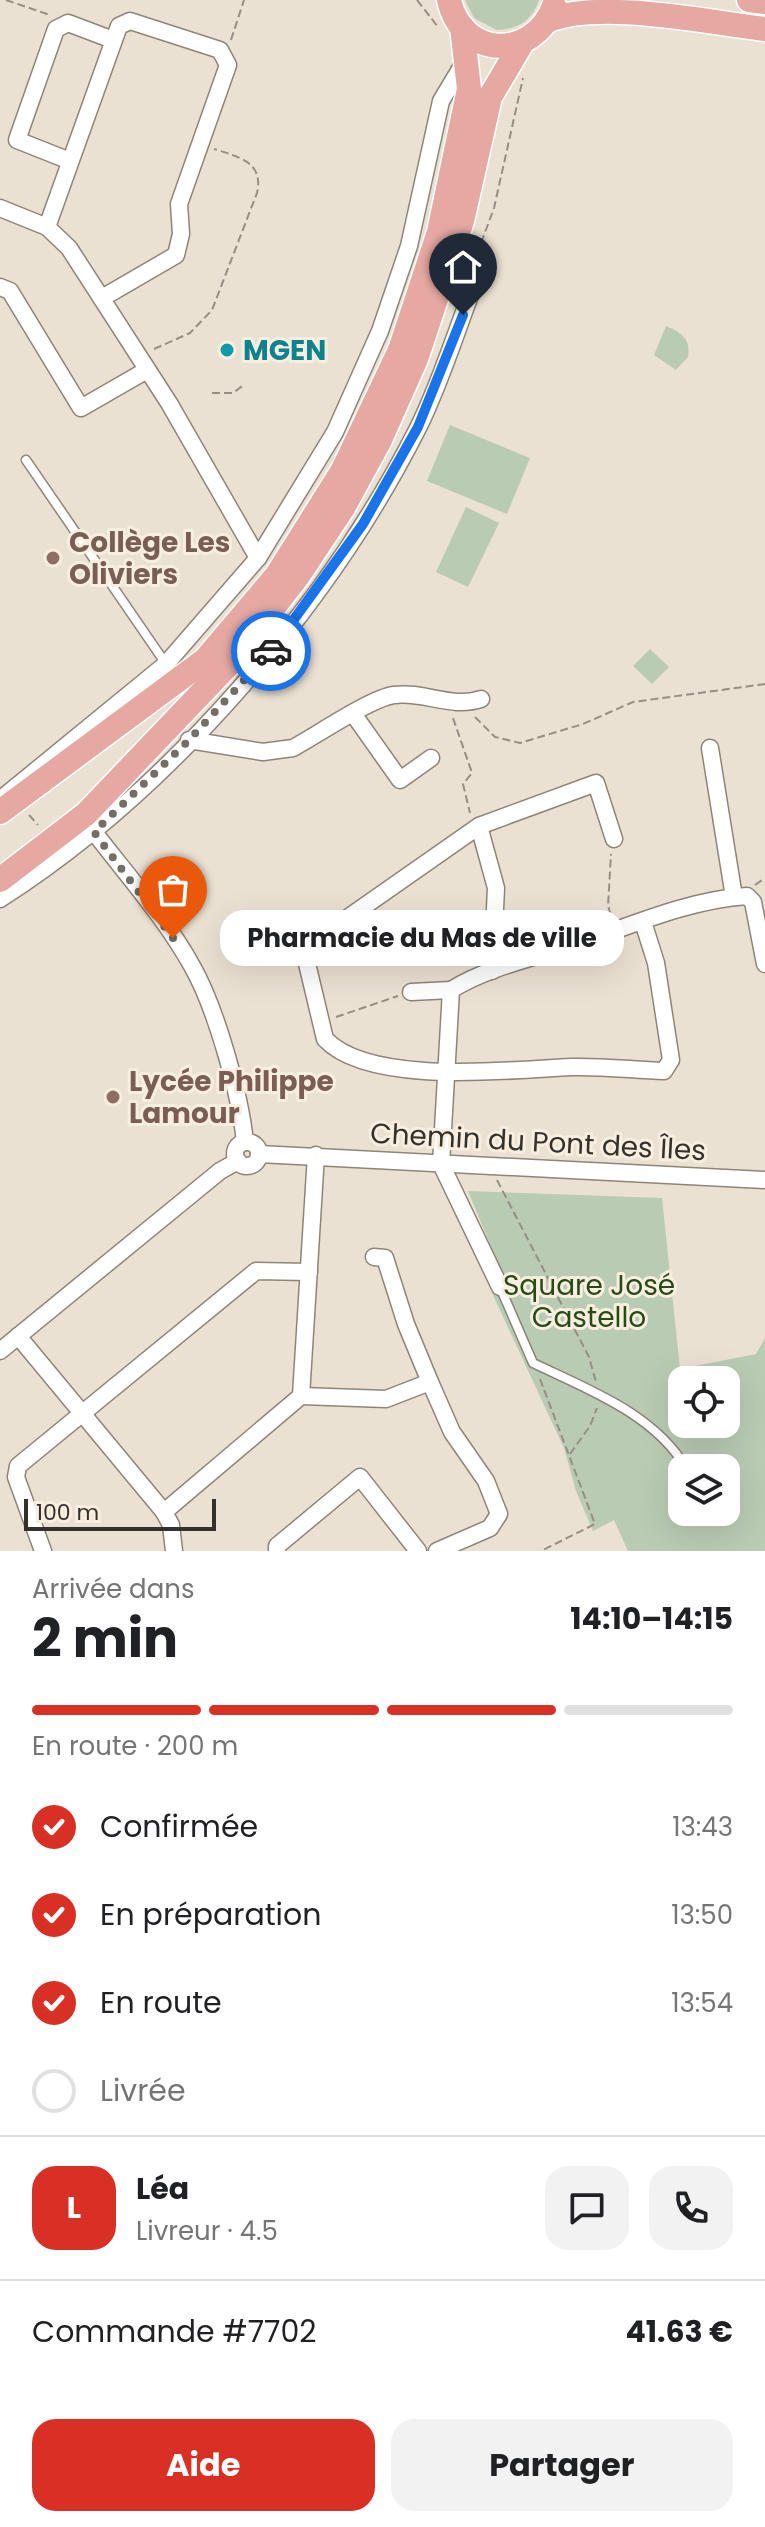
<!DOCTYPE html>
<html lang="fr">
<meta charset="utf-8">
<style>
body{margin:0;font-family:Poppins,sans-serif;background:#f2f2f2;color:#202124;height:100vh;display:flex;flex-direction:column;font-size:30px;white-space:nowrap}
*{box-sizing:border-box;margin:0}
p{font-size:26px;color:#757577}
.icon{flex:none;width:44px;height:44px;fill:none;stroke:currentColor;stroke-width:2;stroke-linecap:round;stroke-linejoin:round}
.map{position:relative;height:1551px;overflow:hidden}
.drawer{display:flex;flex-direction:column;background:#fff;flex:1}
.drawer>*{flex:none}
.fabs{position:absolute;left:668px;top:1366px;display:grid;gap:16px}
.fabs a{display:grid;place-items:center;width:72px;height:72px;border-radius:16px;background:#fff;box-shadow:0 8px 32px #0002;font-size:40px}
.scale{position:absolute;left:24px;bottom:20px;width:192px;box-sizing:border-box;padding-left:8px;border:4px solid #34302b;border-top:0;font-size:22px;line-height:28px;white-space:nowrap;color:#34302b;-webkit-text-stroke:6px #f8eee0;paint-order:stroke}
.pin{position:absolute;display:grid;place-items:center;width:68px;height:68px;color:#fff;margin:-82px -34px;border-radius:50% 50% 50% 0;rotate:-45deg;box-shadow:0 0 8px #0007}
.pin .icon{rotate:45deg}
.courier{position:absolute;display:grid;place-items:center;width:80px;height:80px;margin:-40px;border:6px solid #1a73e8;border-radius:50%;background:#fff;color:#222;box-shadow:0 2px 10px #0007}
.bubble{position:absolute;height:56px;border-radius:24px;background:#fff;box-shadow:0 8px 32px #0002;font-size:26px;font-weight:700;line-height:56px;text-align:center}
.overview em{font-style:normal;font-weight:700}
.overview div{display:flex;flex-direction:column-reverse}
.overview{display:flex;align-items:center;justify-content:space-between;height:136px;padding:0 32px}
h1{font-size:52px;font-weight:700;line-height:60px}
.bar{display:grid;grid-template-columns:repeat(4,1fr);gap:12px 8px;align-content:center;height:96px;padding:0 32px}
.bar i{height:10px;border-radius:6px;background:#e0e0e0}
.bar .on{background:#d93025}
.bar p{grid-column:span 4}
.line{display:flex;align-items:center;gap:20px;padding:0 32px;border-top:2px solid #e0e0e0}
.line div{flex:1}
.round{display:grid;place-items:center;flex:none;width:84px;height:84px;border-radius:24px;background:#f2f2f2}
ol{padding:0 32px;list-style:none}
li{display:flex;align-items:center;gap:24px;height:88px}
li p{margin-inline-start:auto}
li .icon{padding:8px;border-radius:50%;background:#d93025;color:#fff;stroke-width:4}
li:last-child{color:#757577}
li i{width:44px;height:44px;border:4px solid #e0e0e0;border-radius:50%}
.action{display:flex;gap:16px;margin-top:auto;padding:16px 32px}
.action a{flex:1;height:92px;border-radius:24px;background:#d93025;color:#fff;font-size:32px;font-weight:700;line-height:92px;text-align:center}
.action a+a{background:#f2f2f2;color:#202124}
.map>svg:first-child{display:block}
</style>
<div class="map">
<svg width="765" height="1551" viewBox="0 0 765 1551">
<rect width="100%" height="100%" fill="#ebe1d3"/>
<g fill="#bacbb4" fill-rule="evenodd">
<path d="M 465,0 L 539,0 C 532,21 518,29 497,30 L 474,18 Z"/>
<path d="M 666,326 C 681,332 691,339 688,357 L 676,370 L 654,355 Z"/>
<path d="M 450,425 L 530,458 L 507,514 L 427,481 Z"/>
<path d="M 466,507 L 499,523 L 468,587 L 436,572 Z"/>
<path d="M 650,649 L 669,667 L 652,684 L 633,666 Z"/>
<path d="M 468,1191 L 662,1198 L 680,1369 L 756,1354 L 765,1338 L 765,1551 L 628,1551 L 614,1520 L 593,1531 L 576,1491 L 564,1448 L 491,1291 L 506,1283 ZM 682,1380 L 726,1380 L 726,1424 L 682,1424 ZM 682,1468 L 726,1468 L 726,1512 L 682,1512 Z"/>
</g>
<g fill="none" stroke-linecap="round" stroke-linejoin="round">
<defs>
<g id="service">
<path d="M 26,460 L 166,664"/>
<path d="M 500,1287 L 533,1363 C 587,1389 655,1414 686,1468"/>
</g>
<g id="minor">
<path d="M 70,161 L 17,140 L 56,29 L 68,23 L 113,40"/>
<path d="M 0,208 L 47,227 L 69,248 L 169,403 L 258,558"/>
<path d="M 47,227 L 119,26 L 130,21 L 220,50 L 228,65 L 179,204 L 181,234 L 176,255 L 102,298"/>
<path d="M 0,287 L 10,291 L 81,408 L 147,370"/>
<path d="M 354,715 L 400,780 L 431,758"/>
<path d="M 189,740 L 263,752 L 293,748 C 317,735 371,698 394,695 C 425,691 451,709 481,699"/>
<path d="M 710,748 L 734,897"/>
<path d="M 1,799 L 166,664 L 258,558 L 335,432 L 380,331 L 409,246 L 441,101 L 465,61"/>
<path d="M 479,826 L 496,888 L 492,971"/>
<path d="M 94,832 C 127,875 166,919 192,966 C 216,1008 240,1094 245,1142"/>
<path d="M 614,839 L 596,783 L 479,826 L 306,947 L 305,955 L 325,1039 C 369,1086 510,1070 571,1067 C 602,1066 633,1070 664,1071 L 671,1060 L 656,963 L 643,922"/>
<path d="M 0,899 C 168,792 328,606 418,428 C 439,386 454,338 471,293 L 470,271 L 454,247"/>
<path d="M 411,992 L 451,990"/>
<circle cx="247" cy="1154" r="12"/>
<path d="M 259,1154 L 765,1180"/>
<path d="M 374,1257 L 385,1258 L 406,1324 L 430,1382"/>
<path d="M 500,1287 L 441,1164 L 451,990 C 486,968 532,958 571,946 C 628,927 687,900 747,896 L 753,902 L 765,964"/>
<path d="M 18,1336 L 164,1512"/>
<path d="M 0,1351 L 220,1171 L 238,1161"/>
<path d="M 301,1396 L 386,1399 L 430,1382 L 452,1432 L 486,1481 L 499,1514 L 490,1528 L 437,1551"/>
<path d="M 43,1551 L 16,1477 L 18,1466 L 256,1271 L 309,1272"/>
<path d="M 174,1551 L 171,1525 L 164,1512 L 301,1396 L 316,1155"/>
<path d="M 277,1551 L 277,1546 L 360,1477 L 418,1551"/>
</g>
<g id="primary">
<path d="M 449,0 C 462,59 533,61 554,6"/>
<path d="M 749,0 L 765,2"/>
<path d="M 549,20 C 600,0 707,22 765,29"/>
<path d="M 0,812 L 205,660 L 277,575 L 343,470 L 400,350 L 439,232 L 469,89 L 462,27"/>
<path d="M 0,880 L 86,814 L 232,661 L 298,576 L 343,508 L 380,440 L 416,359 L 462,221 L 490,97 L 522,43"/>
</g>
</defs>
<use href="#service" stroke="#8e8578" stroke-width="11"/>
<use href="#minor" stroke="#8e8578" stroke-width="19"/>
<use href="#primary" stroke="#fff" stroke-width="27"/>
<g stroke="#968e85" stroke-width="2" stroke-dasharray="8 4" stroke-linecap="butt">
<path d="M 6,0 L 50,15"/>
<path d="M 417,0 L 438,27"/>
<path d="M 231,40 L 244,0"/>
<path d="M 477,254 L 494,208 L 523,78"/>
<path d="M 154,349 L 190,333 L 212,310 L 257,193 C 264,162 239,157 214,149"/>
<path d="M 212,393 L 233,393 L 245,384"/>
<path d="M 475,717 L 495,737 L 520,743 L 583,724 L 633,702 L 765,684"/>
<path d="M 453,718 L 472,773 L 463,784 L 470,813"/>
<path d="M 29,815 L 38,825"/>
<path d="M 755,885 L 765,878"/>
<path d="M 611,915 L 608,906 L 611,854"/>
<path d="M 336,1017 L 398,996"/>
<path d="M 497,1180 L 589,1357 L 596,1382"/>
<path d="M 540,1379 L 595,1524 L 541,1551"/>
<path d="M 570,1454 L 590,1426 L 597,1408"/>
</g>
<use href="#service" stroke="#fff" stroke-width="8"/>
<use href="#minor" stroke="#fff" stroke-width="16"/>
<use href="#primary" stroke="#e5a8a2" stroke-width="24"/>
</g>
<g fill="none" stroke-linecap="round" stroke-linejoin="round">
<path stroke="#746e66" stroke-width="8" stroke-dasharray="0 14.4" d="M 173,938 L 94,832 L 189,740 L 271,651"/>
<path stroke="#1a73e8" stroke-width="10" d="M 271,651 L 363,524 L 418,427 L 463,315"/>
</g>
<circle fill="#0f9aa8" stroke="#f8eee0" stroke-width="3" cx="227" cy="350" r="8"/>
<g fill="#8d6e63" stroke="#f8eee0" stroke-width="3">
<circle cx="53" cy="558" r="8"/>
<circle cx="113" cy="1097" r="8"/>
</g>
<g text-anchor="middle" dominant-baseline="central" stroke-width="6" stroke-linejoin="round" paint-order="stroke">
<g font-size="28" font-weight="bold" fill="#0d838f" stroke="#f8eee0" text-anchor="start">
<text x="243" y="350">MGEN</text>
</g>
<g font-size="28" font-weight="bold" fill="#785e54" stroke="#f8eee0" text-anchor="start">
<text x="69" y="542">Collège Les<tspan x="69" dy="32">Oliviers</tspan></text>
<text x="129" y="1081">Lycée Philippe<tspan x="129" dy="32">Lamour</tspan></text>
</g>
<g font-size="28" fill="#34302b" stroke="#f8eee0">
<text transform="translate(538 1142) rotate(3)">Chemin du Pont des Îles</text>
</g>
<g font-size="28" fill="#274b16" stroke="#f8eee0">
<text x="589" y="1285">Square José<tspan x="589" dy="32">Castello</tspan></text>
</g>
</g>
</svg>
<div class="fabs">
<a><svg class="icon" aria-label="locate" viewBox="0 0 24 24"><circle cx="12" cy="12" r="6"/><path d="M12 2v4M12 18v4M2 12h4M18 12h4"/></svg></a>
<a><svg class="icon" aria-label="layers" viewBox="0 0 24 24"><path d="M12 4l9 5-9 5-9-5zM3 14l9 5 9-5"/></svg></a>
</div>
<div class="scale">100 m</div>
<div class="pin" style="left:173px;top:938px;background:#ea580c"><svg class="icon" aria-label="bag" viewBox="0 0 24 24"><path d="M5 8h14l-1 12H6zM9 8a3 3 0 0 1 6 0"/></svg></div>
<div class="pin" style="left:463px;top:315px;background:#1f2937"><svg class="icon" aria-label="home" viewBox="0 0 24 24"><path d="M3 11l9-7 9 7M6 9v11h12V9"/></svg></div>
<div class="courier" style="left:271px;top:651px"><svg class="icon" aria-label="car" viewBox="0 0 24 24"><path d="M5 17H2v-5l4-1 3-4h7l3 4 3 1v5h-3M9 17h6M6 11h13"/><circle cx="7" cy="17" r="2"/><circle cx="17" cy="17" r="2"/></svg></div>
<div class="bubble" style="left:220px;top:910px;width:404px">Pharmacie du Mas de ville</div>
</div>
<section class="drawer">
<div class="overview"><div><h1>2 min</h1><p>Arrivée dans</p></div><em>14:10–14:15</em></div>
<div class="bar"><i class="on"></i><i class="on"></i><i class="on"></i><i></i><p>En route · 200 m</p></div>
<ol>
<li><svg class="icon" aria-label="check" viewBox="0 0 24 24"><path d="M5 12l5 5 9-10"/></svg>Confirmée<p>13:43</p></li>
<li><svg class="icon" aria-label="check" viewBox="0 0 24 24"><path d="M5 12l5 5 9-10"/></svg>En préparation<p>13:50</p></li>
<li><svg class="icon" aria-label="check" viewBox="0 0 24 24"><path d="M5 12l5 5 9-10"/></svg>En route<p>13:54</p></li>
<li><i></i>Livrée</li>
</ol>
<div class="line" style="height:144px"><b class="round" style="background:#d93025;color:#fff">L</b><div><b>Léa</b><p>Livreur · 4.5</p></div><a class="round"><svg class="icon" aria-label="chat" viewBox="0 0 24 24"><path d="M4 5h16v11H9l-5 4z"/></svg></a><a class="round"><svg class="icon" aria-label="phone" viewBox="0 0 24 24"><path d="M5 4h4l2 5-3 2q2 4 5 5l2-3 5 2v4C11 20 4 13 5 4z"/></svg></a></div>
<div class="line" style="height:104px"><div>Commande #7702</div><b>41.63 €</b></div>
<div class="action"><a>Aide</a><a>Partager</a></div>
</section>
